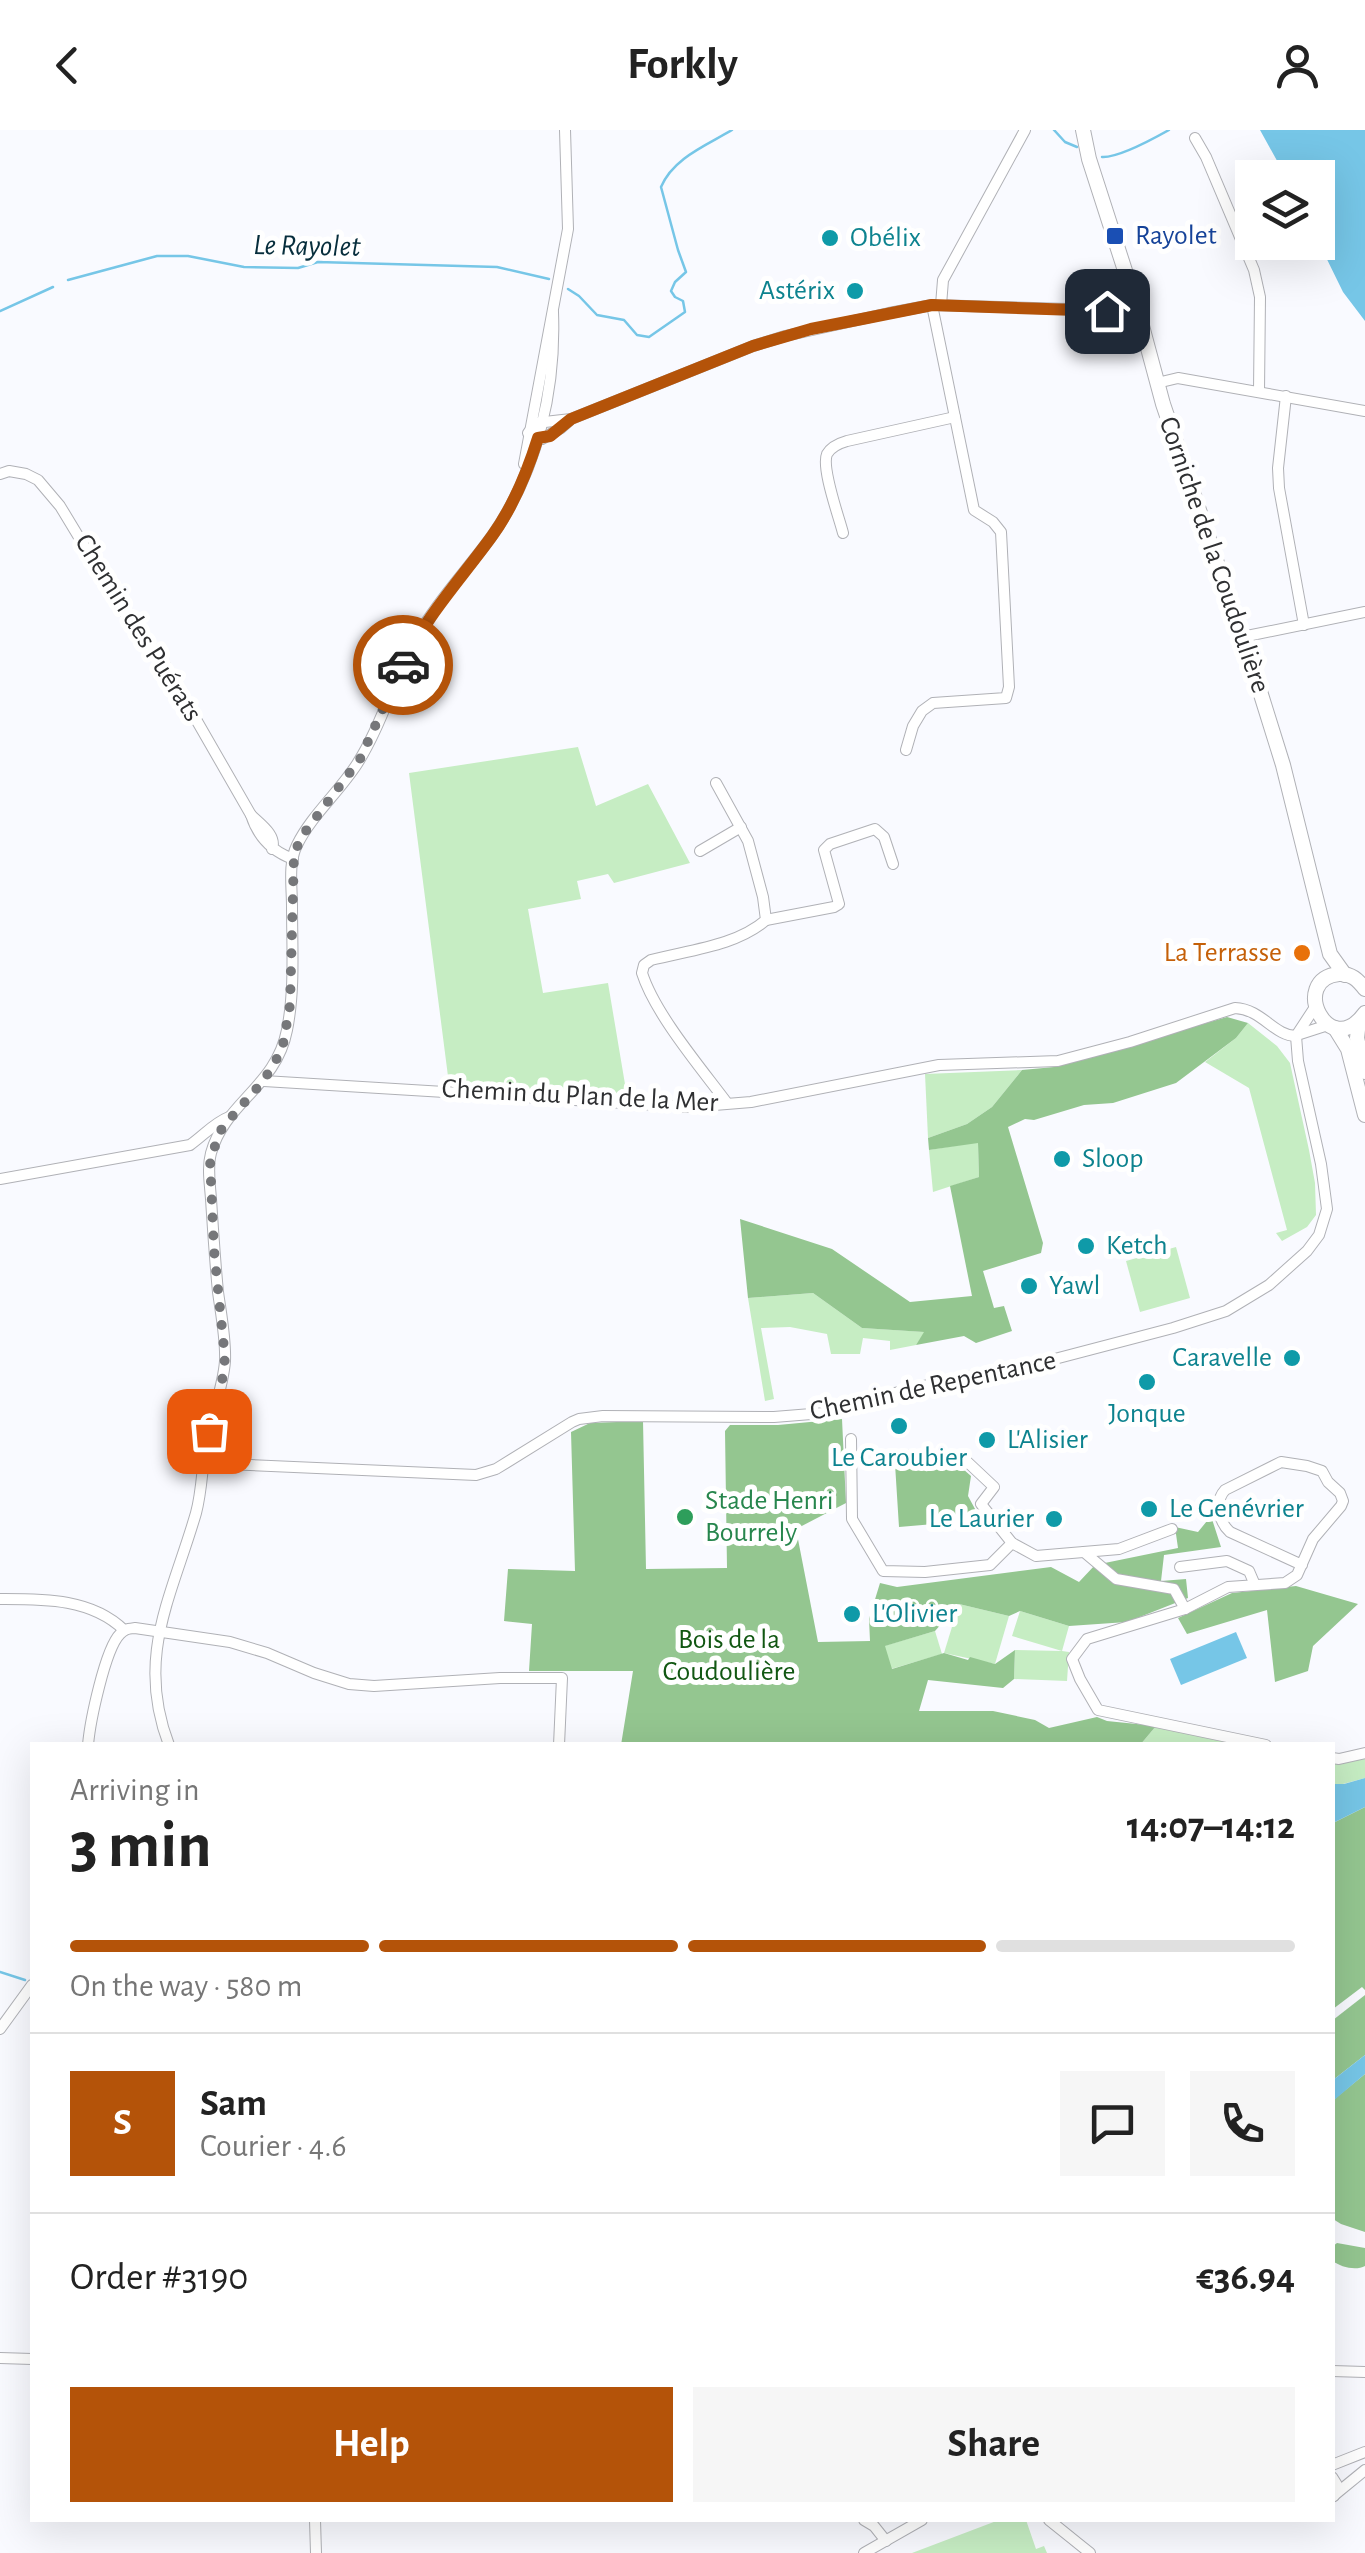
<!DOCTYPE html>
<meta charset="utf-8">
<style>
body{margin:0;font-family:"Alegreya Sans",sans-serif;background:#f6f6f6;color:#222;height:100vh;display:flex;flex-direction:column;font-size:38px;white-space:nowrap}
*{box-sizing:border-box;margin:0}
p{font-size:32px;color:#767676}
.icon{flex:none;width:55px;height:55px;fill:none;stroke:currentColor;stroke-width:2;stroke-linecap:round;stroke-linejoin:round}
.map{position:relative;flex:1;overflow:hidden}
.details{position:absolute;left:30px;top:1612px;width:1305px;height:780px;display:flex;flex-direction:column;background:#fff;border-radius:0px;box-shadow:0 10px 40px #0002}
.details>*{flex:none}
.controls{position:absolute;left:1235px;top:30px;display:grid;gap:20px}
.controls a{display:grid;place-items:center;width:100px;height:100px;border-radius:0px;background:#fff;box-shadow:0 10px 40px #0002;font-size:50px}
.pin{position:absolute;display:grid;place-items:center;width:85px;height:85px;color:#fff;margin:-42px;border-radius:20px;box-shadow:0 5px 15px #0006}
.courier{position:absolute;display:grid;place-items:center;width:100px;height:100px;margin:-50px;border:8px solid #b45309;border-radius:50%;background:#fff;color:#222;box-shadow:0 2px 12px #0007}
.overview em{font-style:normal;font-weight:700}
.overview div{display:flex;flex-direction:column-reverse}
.overview{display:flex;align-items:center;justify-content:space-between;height:170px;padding:0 40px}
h1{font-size:65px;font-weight:700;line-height:75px}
.bar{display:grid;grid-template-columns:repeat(4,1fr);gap:15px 10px;align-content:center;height:120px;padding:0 40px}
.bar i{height:12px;border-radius:8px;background:#e0e0e0}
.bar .on{background:#b45309}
.bar p{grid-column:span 4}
.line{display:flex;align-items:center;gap:25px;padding:0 40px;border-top:2px solid #e0e0e0}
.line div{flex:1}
.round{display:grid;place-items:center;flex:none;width:105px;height:105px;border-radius:0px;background:#f6f6f6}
.button{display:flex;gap:20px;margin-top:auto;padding:20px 40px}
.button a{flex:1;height:115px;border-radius:0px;background:#b45309;color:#fff;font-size:40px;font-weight:700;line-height:115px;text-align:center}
.button a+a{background:#f6f6f6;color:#222}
header{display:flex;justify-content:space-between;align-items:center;height:130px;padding:0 40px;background:#fff;font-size:45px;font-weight:700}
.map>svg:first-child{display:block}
</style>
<header><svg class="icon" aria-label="back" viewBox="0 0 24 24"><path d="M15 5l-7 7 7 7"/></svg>Forkly<svg class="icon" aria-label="person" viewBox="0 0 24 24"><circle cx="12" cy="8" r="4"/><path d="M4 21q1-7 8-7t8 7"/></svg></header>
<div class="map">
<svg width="1365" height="2423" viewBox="0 0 1365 2423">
<rect width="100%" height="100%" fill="#f9faff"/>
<g fill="#c6edc3">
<path d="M 578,617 L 596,676 L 648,654 L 690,733 L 614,753 L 608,744 L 577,751 L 581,769 L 528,779 L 543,863 L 608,853 L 627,966 L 449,954 L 409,643 Z"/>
<path d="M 1248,893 L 1277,916 L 1290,933 L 1309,1020 L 1315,1053 L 1316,1085 L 1307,1097 L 1282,1111 L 1276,1103 L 1287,1100 L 1249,958 L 1205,932 L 1236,908 Z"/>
<path d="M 1022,940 L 992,977 L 967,994 L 928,1008 L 925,944 Z"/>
<path d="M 978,1012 L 979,1047 L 933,1062 L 929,1020 Z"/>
<path d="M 1176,1117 L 1190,1168 L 1140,1182 L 1126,1131 Z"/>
<path d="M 813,1163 L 862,1198 L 925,1202 L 916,1215 L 890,1220 L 890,1211 L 863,1208 L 860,1224 L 831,1224 L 827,1204 L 790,1197 L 761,1198 L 774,1269 L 765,1271 L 748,1168 Z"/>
<path d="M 959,1474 L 1009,1486 L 995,1534 L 944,1523 Z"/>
<path d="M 1020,1481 L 1069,1496 L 1062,1521 L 1069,1522 L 1067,1551 L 1014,1549 L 1015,1520 L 1062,1521 L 1012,1506 Z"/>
<path d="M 935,1501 L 942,1524 L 891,1539 L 884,1516 Z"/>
<path d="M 1156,1596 L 1252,1615 L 1140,1615 Z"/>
<path d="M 1365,1627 L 1365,1648 L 1343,1654 L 1333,1654 L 1332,1630 Z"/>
<path d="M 999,2390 L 1026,2390 L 1036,2419 L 1044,2416 L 1047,2423 L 912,2423 Z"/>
</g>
<g fill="#94c690">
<path d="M 1227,887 L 1248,893 L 1236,908 L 1176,953 L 1113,973 L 1084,975 L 1034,990 L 1025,989 L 1008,997 L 1043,1113 L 1041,1123 L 983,1141 L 994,1178 L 1004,1176 L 1012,1201 L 976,1213 L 964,1206 L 916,1215 L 924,1202 L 862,1198 L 813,1163 L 748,1168 L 740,1089 L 832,1119 L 910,1172 L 972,1166 L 950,1056 L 979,1047 L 978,1013 L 929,1020 L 928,1008 L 967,994 L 992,977 L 1022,940 L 1054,937 Z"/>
<path d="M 842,1289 L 846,1373 L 796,1399 L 818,1512 L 870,1511 L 869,1489 L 880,1453 L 897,1457 L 1051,1437 L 1079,1452 L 1095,1435 L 1178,1418 L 1175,1397 L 1198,1402 L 1211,1386 L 1221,1417 L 1164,1425 L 1161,1451 L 1186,1449 L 1188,1468 L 1127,1492 L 1069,1496 L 1020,1481 L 1009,1486 L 959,1474 L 935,1501 L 885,1516 L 892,1539 L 944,1523 L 968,1530 L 970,1527 L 995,1534 L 1015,1520 L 1014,1549 L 1003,1558 L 928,1550 L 919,1581 L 993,1581 L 1035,1590 L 1049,1598 L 1097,1587 L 1107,1591 L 1156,1596 L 1140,1615 L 621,1615 L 633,1541 L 529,1541 L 532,1494 L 504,1491 L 508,1439 L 575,1441 L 571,1302 L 590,1293 L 643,1291 L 646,1439 L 727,1438 L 725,1301 L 730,1295 L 778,1295 Z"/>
<path d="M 955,1332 L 971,1346 L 968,1366 L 981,1390 L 899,1397 L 895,1334 Z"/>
<path d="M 1296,1456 L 1358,1474 L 1313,1516 L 1308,1541 L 1275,1552 L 1267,1480 L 1187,1504 L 1178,1488 L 1232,1463 Z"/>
<path d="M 1365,1677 L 1365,1860 L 1362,1857 L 1333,1879 L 1333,1693 Z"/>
<path d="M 1365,1865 L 1365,1925 L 1333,1950 L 1333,1890 Z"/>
<path d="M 1365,1944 L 1365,2102 L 1341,2094 L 1333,2089 L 1332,1971 Z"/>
<path d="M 1337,2113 L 1365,2118 L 1365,2136 C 1356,2141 1340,2137 1333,2131 L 1333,2116 Z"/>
</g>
<g fill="#76c6e7">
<path d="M 1260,0 L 1365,0 L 1365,191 L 1343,162 L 1318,111 L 1318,48 L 1286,47 Z"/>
<path d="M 1236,1502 L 1247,1528 L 1181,1555 L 1170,1529 Z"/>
<path d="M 1365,1648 L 1365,1677 L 1333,1693 L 1333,1654 L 1344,1654 Z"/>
<path d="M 1365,1925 L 1365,1944 L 1333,1971 L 1333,1950 Z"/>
</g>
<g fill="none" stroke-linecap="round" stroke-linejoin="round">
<g stroke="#76c6e7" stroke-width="2.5">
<path d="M 1054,0 L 1065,12 L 1077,17"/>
<path d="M 1102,27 C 1119,28 1153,9 1169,0"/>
<path d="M 68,150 L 157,126 L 188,126 L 244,137 L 298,138 L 318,132 L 497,137 L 549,149"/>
<path d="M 568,159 L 579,166 L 597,185 L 624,190 L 637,205 L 649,207 L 685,182 L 683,171 L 675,167 L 671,161 L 675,152 L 686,142 L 678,120 L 661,57 C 673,28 707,15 732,0"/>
<path d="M 0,181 L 53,157"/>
<path d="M 0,1842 L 25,1850"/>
</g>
<defs>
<g id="minor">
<path d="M 1195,8 L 1206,27 L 1254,140 L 1260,167 L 1259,261"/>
<path d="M 941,175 L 943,150 L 1025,0"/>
<path d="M 1157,253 L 1178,248 L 1365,281"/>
<path d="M 1286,266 L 1278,338 L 1279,358 L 1304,495"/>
<path d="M 528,303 L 536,293 L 571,289 L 753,216 L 785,206 L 889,183 L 932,175 L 1138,181"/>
<path d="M 535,305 L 542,309 L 561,298 L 570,290"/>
<path d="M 524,334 L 568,99 L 565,0"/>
<path d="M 0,344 L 9,341 L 26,344 L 38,350 L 60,376 L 123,480 L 163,532 L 251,685"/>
<path d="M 843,403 C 839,387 821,338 827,324 C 831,317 840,313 847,311 L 955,287"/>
<path d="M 1242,507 L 1365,482"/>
<path d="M 906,620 L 913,596 L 922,581 L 933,573 L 1006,568 L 1009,557 L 1001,402 L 993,392 L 974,380 L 932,175"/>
<path d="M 716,653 L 748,711 L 763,767 L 766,790 C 736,816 689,820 651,830 L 644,835 L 642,843 C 655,884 701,938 727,973"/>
<path d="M 272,719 C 277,705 260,694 251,685 C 258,707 271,721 293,729"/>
<path d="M 700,721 L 741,697"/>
<path d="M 766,790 L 834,777 L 839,774 L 824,720 L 830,714 L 875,699 L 884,707 L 893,734"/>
<path d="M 1297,905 L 1328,895"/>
<path d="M 1296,906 L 1315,877"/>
<path d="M 264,951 L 690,977 L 751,972 L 939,935 L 1058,931 L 1130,912 L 1235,878 C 1262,879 1274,906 1296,906"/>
<path d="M 0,1049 L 190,1015 C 204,1005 214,993 229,987"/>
<path d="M 851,1309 L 852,1389 L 883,1441 L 925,1442 L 990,1435 L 1012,1413"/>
<path d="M 910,1325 L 961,1326 L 994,1357 L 981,1374 L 1012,1413 L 1036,1426 L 1119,1419 L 1172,1399"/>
<path d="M 203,1333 L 476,1345 L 496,1339 L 572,1292 L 579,1289 L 603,1286 L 774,1287 L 836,1282 L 878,1267 L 940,1252 L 1047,1231 L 1173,1198 L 1226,1181 L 1269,1155 L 1307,1121 L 1319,1105 L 1327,1079 L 1321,1034 L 1298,931 L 1296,906"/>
<path d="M 1084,1422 L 1116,1449 L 1174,1459 L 1185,1479"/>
<path d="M 1180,1437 L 1227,1431 L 1249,1441 L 1255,1455"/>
<path d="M 0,1469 C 43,1469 91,1468 124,1500"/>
<path d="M 88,1615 C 90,1592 105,1519 120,1504 C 125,1499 127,1499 135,1498 L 230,1512 L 267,1523 L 314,1543 L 349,1554 L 374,1556 L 500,1548 L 562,1548 L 559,1615"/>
<path d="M 169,1615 C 135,1527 172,1466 196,1383 C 202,1361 202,1337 206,1314 C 211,1286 223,1259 225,1231 C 226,1209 221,1184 218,1162 C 215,1131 213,1100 211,1069 C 210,1054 207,1038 211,1023 C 225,972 276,957 287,900 C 295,860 292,817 292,776 C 292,757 288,733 297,715 C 311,686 339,662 357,634 C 383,593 395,544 420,502 C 441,466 471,436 494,403 C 538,338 556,259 553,182"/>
<path d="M 1266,1615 L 1098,1580 L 1080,1549 L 1072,1529 L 1087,1509 L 1185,1479 L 1228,1457 L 1285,1453 L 1297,1445 L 1313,1409 L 1341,1376 L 1343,1371 L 1340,1363 L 1328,1352 L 1322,1341 L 1307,1336 L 1281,1332 L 1225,1360 C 1214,1372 1219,1392 1230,1402 L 1302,1435"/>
<path d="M 1332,1628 L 1339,1629 L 1365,1623"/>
<path d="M 0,1899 L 32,1855"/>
<path d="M 0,2228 L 32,2229"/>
<path d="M 1332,2241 L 1365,2242"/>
<path d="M 1332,2335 L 1365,2322"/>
<path d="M 1332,2347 L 1337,2355 L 1334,2366"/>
<path d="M 1332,2367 L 1365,2340"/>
<path d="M 315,2390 L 316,2423"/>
<path d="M 864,2390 L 874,2396 L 886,2411"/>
<path d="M 1049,2390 L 1090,2423"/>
<path d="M 864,2423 L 922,2390"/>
</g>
<g id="major">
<path d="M 1083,0 L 1089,29 L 1138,181 L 1163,274 L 1254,542 L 1283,635 L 1330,824 L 1345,845"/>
<path d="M 1365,859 C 1358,850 1351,843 1339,844 C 1288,849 1329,933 1365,883"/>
<path d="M 1359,891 L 1357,908 L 1365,942"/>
<path d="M 1335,898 L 1348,919 L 1365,985"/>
</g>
</defs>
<use href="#minor" stroke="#b0b1b6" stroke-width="12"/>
<use href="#major" stroke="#b0b1b6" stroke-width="16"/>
<use href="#minor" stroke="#fff" stroke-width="10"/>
<use href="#major" stroke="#fff" stroke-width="14"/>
</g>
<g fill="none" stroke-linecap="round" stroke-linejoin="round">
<path stroke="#76777a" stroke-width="10" stroke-dasharray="0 18" d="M 209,1301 L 222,1251 L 225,1228 L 214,1120 L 210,1029 L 222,998 L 264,950 L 282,920 L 290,875 L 294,724 L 302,706 L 360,629 L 403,535"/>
<path stroke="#b45309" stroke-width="12" d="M 403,535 C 425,487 461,449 492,406 C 513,377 527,343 538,308 L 550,306 L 571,289 L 753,216 L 811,199 L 867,188 L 932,175 L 1107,181"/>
</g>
<rect fill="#1a4fb4" stroke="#fff" stroke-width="4" x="1105" y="96" width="20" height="20" rx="5"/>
<g fill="#0f9aa8" stroke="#fff" stroke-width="4">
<circle cx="830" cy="108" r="10"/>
<circle cx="855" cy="161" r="10"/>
<circle cx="1062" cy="1029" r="10"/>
<circle cx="1086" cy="1116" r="10"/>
<circle cx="1029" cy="1156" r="10"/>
<circle cx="1292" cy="1228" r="10"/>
<circle cx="1147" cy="1252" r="10"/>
<circle cx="899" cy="1296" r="10"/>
<circle cx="987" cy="1310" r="10"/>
<circle cx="1149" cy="1379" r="10"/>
<circle cx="1054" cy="1389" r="10"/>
<circle cx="852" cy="1484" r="10"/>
</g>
<circle fill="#e8710a" stroke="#fff" stroke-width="4" cx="1302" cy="823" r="10"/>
<circle fill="#2e9e5b" stroke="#fff" stroke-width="4" cx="685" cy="1387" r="10"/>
<g text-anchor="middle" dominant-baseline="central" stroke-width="10" stroke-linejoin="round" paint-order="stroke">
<g font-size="28" fill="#164399" stroke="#fff" text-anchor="start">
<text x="1135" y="106">Rayolet</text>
</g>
<g font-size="28" fill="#0d838f" stroke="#fff" text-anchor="start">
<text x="850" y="108">Obélix</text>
<text x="835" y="161" text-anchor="end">Astérix</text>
<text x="1082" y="1029">Sloop</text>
<text x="1106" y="1116">Ketch</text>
<text x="1049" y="1156">Yawl</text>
<text x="1272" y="1228" text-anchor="end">Caravelle</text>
<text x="1147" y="1284" text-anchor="middle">Jonque</text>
<text x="1007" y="1310">L'Alisier</text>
<text x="899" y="1328" text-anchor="middle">Le Caroubier</text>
<text x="1169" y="1379">Le Genévrier</text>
<text x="1034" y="1389" text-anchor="end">Le Laurier</text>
<text x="872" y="1484">L'Olivier</text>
</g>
<g font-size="28" fill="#2f3032" stroke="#fff">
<text transform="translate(1214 425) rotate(71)">Corniche de la Coudoulière</text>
<text transform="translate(138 498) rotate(58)">Chemin des Puérats</text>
<text transform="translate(580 966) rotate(3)">Chemin du Plan de la Mer</text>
<text transform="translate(933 1256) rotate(-12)">Chemin de Repentance</text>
</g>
<g font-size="28" fill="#c56008" stroke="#fff" text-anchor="end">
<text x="1282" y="823">La Terrasse</text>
</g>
<g font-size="28" fill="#27864d" stroke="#fff" text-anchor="start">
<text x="705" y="1371">Stade Henri<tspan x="705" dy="32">Bourrely</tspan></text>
</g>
<g font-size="28" fill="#115712" stroke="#fff">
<text x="729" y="1510">Bois de la<tspan x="729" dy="32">Coudoulière</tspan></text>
</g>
<g font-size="30" font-style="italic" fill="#072e3c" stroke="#fff">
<text transform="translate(307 116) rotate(1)">Le Rayolet</text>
</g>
</g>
</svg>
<div class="controls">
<a><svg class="icon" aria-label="layers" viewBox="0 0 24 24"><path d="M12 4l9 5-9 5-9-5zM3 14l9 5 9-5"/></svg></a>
</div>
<div class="pin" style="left:209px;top:1301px;background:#ea580c"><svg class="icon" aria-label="bag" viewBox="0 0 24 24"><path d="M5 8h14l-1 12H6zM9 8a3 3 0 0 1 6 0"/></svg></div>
<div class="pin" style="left:1107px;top:181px;background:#1f2937"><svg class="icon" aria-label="home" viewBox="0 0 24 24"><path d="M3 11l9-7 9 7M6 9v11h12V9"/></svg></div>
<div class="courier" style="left:403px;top:535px"><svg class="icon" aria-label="car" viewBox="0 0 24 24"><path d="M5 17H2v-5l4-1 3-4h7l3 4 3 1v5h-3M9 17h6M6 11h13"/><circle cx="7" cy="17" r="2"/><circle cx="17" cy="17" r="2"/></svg></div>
<section class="details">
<div class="overview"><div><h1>3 min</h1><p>Arriving in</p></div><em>14:07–14:12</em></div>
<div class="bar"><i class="on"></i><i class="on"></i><i class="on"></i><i></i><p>On the way · 580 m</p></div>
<div class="line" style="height:180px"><b class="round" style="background:#b45309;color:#fff">S</b><div><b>Sam</b><p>Courier · 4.6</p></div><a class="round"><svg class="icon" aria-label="chat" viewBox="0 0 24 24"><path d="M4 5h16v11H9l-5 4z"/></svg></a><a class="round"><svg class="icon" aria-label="phone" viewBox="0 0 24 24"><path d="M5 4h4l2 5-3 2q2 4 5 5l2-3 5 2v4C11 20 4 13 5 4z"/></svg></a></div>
<div class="line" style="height:130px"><div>Order #3190</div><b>€36.94</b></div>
<div class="button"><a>Help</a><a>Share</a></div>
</section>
</div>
